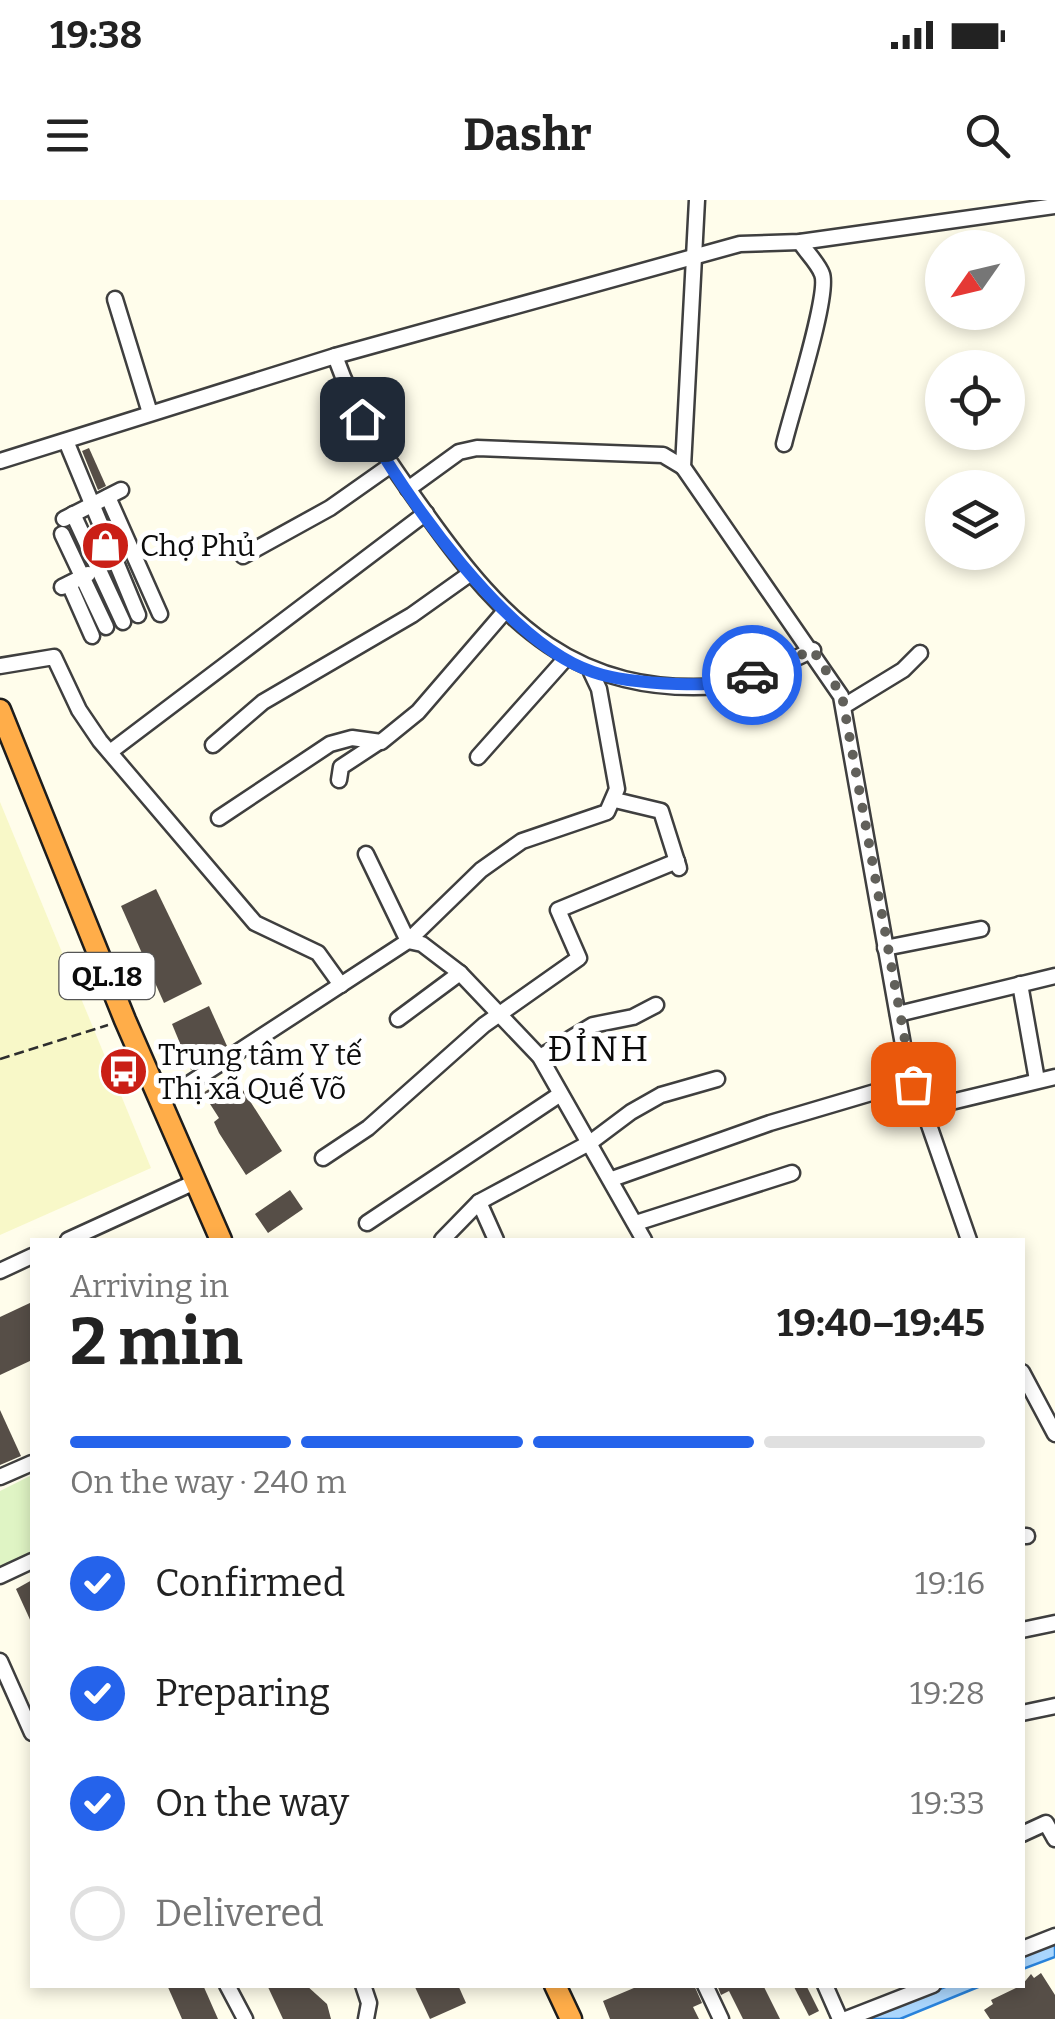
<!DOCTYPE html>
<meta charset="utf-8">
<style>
body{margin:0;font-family:Bitter,serif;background:#f2f2f2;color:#222;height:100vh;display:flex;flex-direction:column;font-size:38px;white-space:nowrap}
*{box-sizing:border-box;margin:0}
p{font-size:32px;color:#767676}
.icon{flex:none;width:55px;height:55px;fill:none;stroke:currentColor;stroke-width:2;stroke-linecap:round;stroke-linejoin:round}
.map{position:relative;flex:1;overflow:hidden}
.details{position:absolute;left:30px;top:1038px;width:995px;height:750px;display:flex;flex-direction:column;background:#fff;border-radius:0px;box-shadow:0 5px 15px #0003}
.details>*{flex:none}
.needle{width:65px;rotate:236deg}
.fabs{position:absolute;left:925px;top:30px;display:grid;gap:20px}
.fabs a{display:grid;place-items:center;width:100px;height:100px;border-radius:50%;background:#fff;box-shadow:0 5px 15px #0003;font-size:50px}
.pin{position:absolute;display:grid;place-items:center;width:85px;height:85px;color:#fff;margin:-42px;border-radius:20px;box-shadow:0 5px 15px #0006}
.courier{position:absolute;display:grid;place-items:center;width:100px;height:100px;margin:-50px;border:8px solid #2563eb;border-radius:50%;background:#fff;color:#222;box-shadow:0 2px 12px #0007}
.overview em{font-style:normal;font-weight:700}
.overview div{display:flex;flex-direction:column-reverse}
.overview{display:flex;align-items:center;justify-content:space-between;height:170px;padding:0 40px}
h1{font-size:65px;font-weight:700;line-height:75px}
.bar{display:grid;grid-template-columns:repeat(4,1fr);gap:15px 10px;align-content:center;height:120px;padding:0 40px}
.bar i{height:12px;border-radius:8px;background:#e0e0e0}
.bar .current{background:#2563eb}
.bar p{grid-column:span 4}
ol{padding:0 40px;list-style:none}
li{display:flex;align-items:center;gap:30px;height:110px}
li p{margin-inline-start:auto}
li .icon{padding:10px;border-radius:50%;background:#2563eb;color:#fff;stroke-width:4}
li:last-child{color:#767676}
li i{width:55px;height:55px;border:5px solid #e0e0e0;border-radius:50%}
.status{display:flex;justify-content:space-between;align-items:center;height:70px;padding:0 50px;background:#fff;direction:ltr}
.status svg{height:28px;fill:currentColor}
header{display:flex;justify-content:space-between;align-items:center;height:130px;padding:0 40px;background:#fff;font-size:45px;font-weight:700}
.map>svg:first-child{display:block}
</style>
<div class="status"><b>19:38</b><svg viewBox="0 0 49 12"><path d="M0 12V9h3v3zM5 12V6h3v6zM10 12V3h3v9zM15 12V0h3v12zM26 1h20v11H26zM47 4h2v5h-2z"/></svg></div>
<header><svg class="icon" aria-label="menu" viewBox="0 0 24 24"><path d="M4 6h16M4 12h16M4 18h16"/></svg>Dashr<svg class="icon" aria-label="search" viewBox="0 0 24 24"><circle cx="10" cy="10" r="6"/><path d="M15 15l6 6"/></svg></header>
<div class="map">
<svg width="1055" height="1819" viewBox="0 0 1055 1819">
<rect width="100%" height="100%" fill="#fffdeb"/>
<path fill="#f8f8c8" d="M 0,602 L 151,968 L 0,1035 Z"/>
<path fill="#dff4c4" d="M 32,1275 L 32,1354 L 0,1368 L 0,1291 Z"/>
<g fill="#aad6fd" stroke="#2983db" stroke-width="2.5">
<path d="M 1055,1743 L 1055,1757 L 1023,1769 L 1023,1756 Z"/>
<path d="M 950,1785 L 983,1785 L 900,1819 L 865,1819 Z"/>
</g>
<g fill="#564e47">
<path d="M 89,248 L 106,286 L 98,290 L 82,251 Z"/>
<path d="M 156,689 L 202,784 L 164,803 L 121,706 Z"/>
<path d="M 209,806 L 227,846 L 191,870 L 172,824 Z"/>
<path d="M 232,873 L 282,951 L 246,975 L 219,933 L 214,922 L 219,918 L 203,893 Z"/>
<path d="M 290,990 L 303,1009 L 268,1033 L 255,1014 Z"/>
<path d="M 32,1102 L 32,1160 L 0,1175 L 0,1117 Z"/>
<path d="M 0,1210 L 21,1256 L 0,1265 Z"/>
<path d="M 32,1380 L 32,1424 L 16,1389 Z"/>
<path d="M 1041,1773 L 1055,1795 L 1055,1819 L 990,1819 L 984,1810 L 993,1804 L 991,1800 L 1022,1785 L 1031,1774 L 1034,1778 Z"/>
<path d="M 167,1785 L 203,1785 L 218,1819 L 182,1819 Z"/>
<path d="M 267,1785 L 306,1785 L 327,1804 L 331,1819 L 283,1819 Z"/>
<path d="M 414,1785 L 458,1785 L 466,1803 L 430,1819 Z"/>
<path d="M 641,1785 L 694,1785 L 702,1803 L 693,1807 L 699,1819 L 610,1819 L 603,1801 Z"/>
<path d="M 717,1785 L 763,1785 L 780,1819 L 743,1819 L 729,1791 L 721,1795 Z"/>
<path d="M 793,1785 L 806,1785 L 819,1811 L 809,1816 Z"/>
</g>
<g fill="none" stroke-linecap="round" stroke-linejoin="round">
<defs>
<g id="minor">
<path d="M 697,0 L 683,267 L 841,496 L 905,856 L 969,1040"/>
<path d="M 115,99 L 150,213"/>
<path d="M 335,156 C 356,216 390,264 427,315 C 504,423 576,497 721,486 C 751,483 786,462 813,450"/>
<path d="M 66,241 L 138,415"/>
<path d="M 784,244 C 791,214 830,94 822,74 C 818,63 806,52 800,42"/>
<path d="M 0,261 L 335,156 L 740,44 L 800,42 L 1055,6"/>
<path d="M 408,289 L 459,252 L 477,248 L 663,255 L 683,267"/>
<path d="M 108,297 L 160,414"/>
<path d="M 73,314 L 123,422"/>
<path d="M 64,319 L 121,290"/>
<path d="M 62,334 L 106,427"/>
<path d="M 243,356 L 330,308 L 391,265"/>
<path d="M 69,384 L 92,436"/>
<path d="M 62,387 L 88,374"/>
<path d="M 0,466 L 54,457 L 79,510 L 100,541 L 255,723 L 318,753 L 341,785"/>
<path d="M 844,506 L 903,470 L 920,453"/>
<path d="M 213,545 L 263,502 L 412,415 L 471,373"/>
<path d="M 110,552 L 426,313"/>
<path d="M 478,557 L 567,457"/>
<path d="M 339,580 L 341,567 L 379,542"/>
<path d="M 615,600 L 661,611 L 679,668"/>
<path d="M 219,618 L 330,544 L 352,538 L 381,542 L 418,512 L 505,411"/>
<path d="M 366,654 L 408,741 L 422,744 L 460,773 L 540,857 L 644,1040"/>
<path d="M 885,748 L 981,729"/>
<path d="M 1020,784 L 1037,880"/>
<path d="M 898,814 L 1055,776"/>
<path d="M 398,819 L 460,773"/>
<path d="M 540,857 L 593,825 L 633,817 L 656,805"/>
<path d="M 161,902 L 408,741 L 481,670 L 522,641 L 607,612 L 617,589 L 599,489 L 591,472"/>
<path d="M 922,909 L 1055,877"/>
<path d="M 323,958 L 368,928 L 484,825 L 579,758 L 558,710 L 677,661"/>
<path d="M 612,979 L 770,923 L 912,881"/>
<path d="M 479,1002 L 496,1040"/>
<path d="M 367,1023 L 559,895"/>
<path d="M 636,1023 L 792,973"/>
<path d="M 68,1040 L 195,982"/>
<path d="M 442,1040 L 479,1002 L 591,942 L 631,912 L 661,895 L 717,879"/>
<path d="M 0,1071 L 32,1056"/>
<path d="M 1022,1172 L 1055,1234"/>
<path d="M 0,1277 L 32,1263"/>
<path d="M 1022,1336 L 1027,1336"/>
<path d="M 0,1376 L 32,1361"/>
<path d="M 1022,1430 L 1055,1423"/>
<path d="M 0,1461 L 32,1533"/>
<path d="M 1022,1513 L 1055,1506"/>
<path d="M 1022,1634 L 1046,1623 L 1055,1639"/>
<path d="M 1022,1749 L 1055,1736"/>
<path d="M 227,1785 L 245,1819"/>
<path d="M 363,1785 L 369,1803 L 366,1819"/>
<path d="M 705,1785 L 721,1819"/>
<path d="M 825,1785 L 840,1819"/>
<path d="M 846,1819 L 933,1785"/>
</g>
<g id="highway">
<path d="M 0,510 L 125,820 L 221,1040"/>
<path d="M 555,1785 L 571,1819"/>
</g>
</defs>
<use href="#minor" stroke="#3f3f3f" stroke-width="19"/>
<use href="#highway" stroke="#1d1d1d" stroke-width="25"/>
<path stroke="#2e2e2e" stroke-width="2.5" stroke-dasharray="10 5" stroke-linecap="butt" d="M 0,859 L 108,825"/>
<use href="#minor" stroke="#fff" stroke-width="14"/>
<use href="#highway" stroke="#ffad49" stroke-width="20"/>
</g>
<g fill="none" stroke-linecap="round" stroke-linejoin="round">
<path stroke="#61605a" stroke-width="10" stroke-dasharray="0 18" d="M 752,475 L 813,450 L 842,496 L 913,884"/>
<path stroke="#2563eb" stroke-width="12" d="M 362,219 C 404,296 508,444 593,472 C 619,481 650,483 677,484 C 705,485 726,485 752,475"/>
</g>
<defs>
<symbol id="shop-disc" viewBox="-11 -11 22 22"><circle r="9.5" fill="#ca1f16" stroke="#fff"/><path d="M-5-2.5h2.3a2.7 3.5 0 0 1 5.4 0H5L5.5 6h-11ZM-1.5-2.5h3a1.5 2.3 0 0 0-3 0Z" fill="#fff"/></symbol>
<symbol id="bus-disc" viewBox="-11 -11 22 22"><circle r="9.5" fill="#ca1f16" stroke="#fff"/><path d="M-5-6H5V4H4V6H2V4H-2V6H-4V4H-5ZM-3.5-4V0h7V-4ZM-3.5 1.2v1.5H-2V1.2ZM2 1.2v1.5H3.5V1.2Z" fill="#fff"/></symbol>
</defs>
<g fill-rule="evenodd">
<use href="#shop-disc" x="78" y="318" width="55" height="55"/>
<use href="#bus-disc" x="96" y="844" width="55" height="55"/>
</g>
<g text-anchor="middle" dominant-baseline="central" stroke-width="10" stroke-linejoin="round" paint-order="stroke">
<rect fill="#fff" stroke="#555" stroke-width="2.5" x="59.5" y="753" width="95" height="46" rx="8"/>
<g font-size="28" font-weight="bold" fill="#0c0c0c">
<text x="107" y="776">QL.18</text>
</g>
<g font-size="30" fill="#0c0c0c" stroke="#fff" text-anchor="start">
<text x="140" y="346">Chợ Phủ</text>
<text x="158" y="855">Trung tâm Y tế<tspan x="158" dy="34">Thị xã Quế Võ</tspan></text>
</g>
<g font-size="35" letter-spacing="2.5" fill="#0c0c0c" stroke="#fff">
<text x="599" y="849">ĐỈNH</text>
</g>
</g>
</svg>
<div class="fabs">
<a><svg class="needle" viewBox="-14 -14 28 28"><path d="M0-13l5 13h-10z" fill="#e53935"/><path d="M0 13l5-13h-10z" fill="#767676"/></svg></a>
<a><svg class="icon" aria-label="locate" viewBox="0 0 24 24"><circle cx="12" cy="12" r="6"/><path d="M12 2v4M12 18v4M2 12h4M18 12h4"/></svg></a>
<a><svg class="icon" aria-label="layers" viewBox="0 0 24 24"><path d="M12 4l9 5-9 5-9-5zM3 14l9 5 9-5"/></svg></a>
</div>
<div class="pin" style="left:913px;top:884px;background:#ea580c"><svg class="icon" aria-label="bag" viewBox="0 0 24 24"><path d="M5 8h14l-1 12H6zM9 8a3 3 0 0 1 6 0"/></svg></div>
<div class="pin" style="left:362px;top:219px;background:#1f2937"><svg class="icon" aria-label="home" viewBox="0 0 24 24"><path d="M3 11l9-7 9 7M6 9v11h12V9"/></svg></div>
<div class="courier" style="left:752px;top:475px"><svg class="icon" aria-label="car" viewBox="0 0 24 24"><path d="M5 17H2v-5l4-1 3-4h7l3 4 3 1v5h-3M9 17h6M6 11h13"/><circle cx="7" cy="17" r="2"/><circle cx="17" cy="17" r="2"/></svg></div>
<section class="details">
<div class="overview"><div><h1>2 min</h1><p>Arriving in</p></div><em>19:40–19:45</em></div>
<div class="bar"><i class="current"></i><i class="current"></i><i class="current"></i><i></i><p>On the way · 240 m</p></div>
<ol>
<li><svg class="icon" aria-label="check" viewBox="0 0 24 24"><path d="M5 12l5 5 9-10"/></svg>Confirmed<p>19:16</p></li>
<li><svg class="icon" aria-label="check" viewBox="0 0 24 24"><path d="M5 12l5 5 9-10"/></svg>Preparing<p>19:28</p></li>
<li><svg class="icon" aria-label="check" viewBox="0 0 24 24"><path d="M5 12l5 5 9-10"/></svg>On the way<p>19:33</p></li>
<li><i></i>Delivered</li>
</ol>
</section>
</div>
